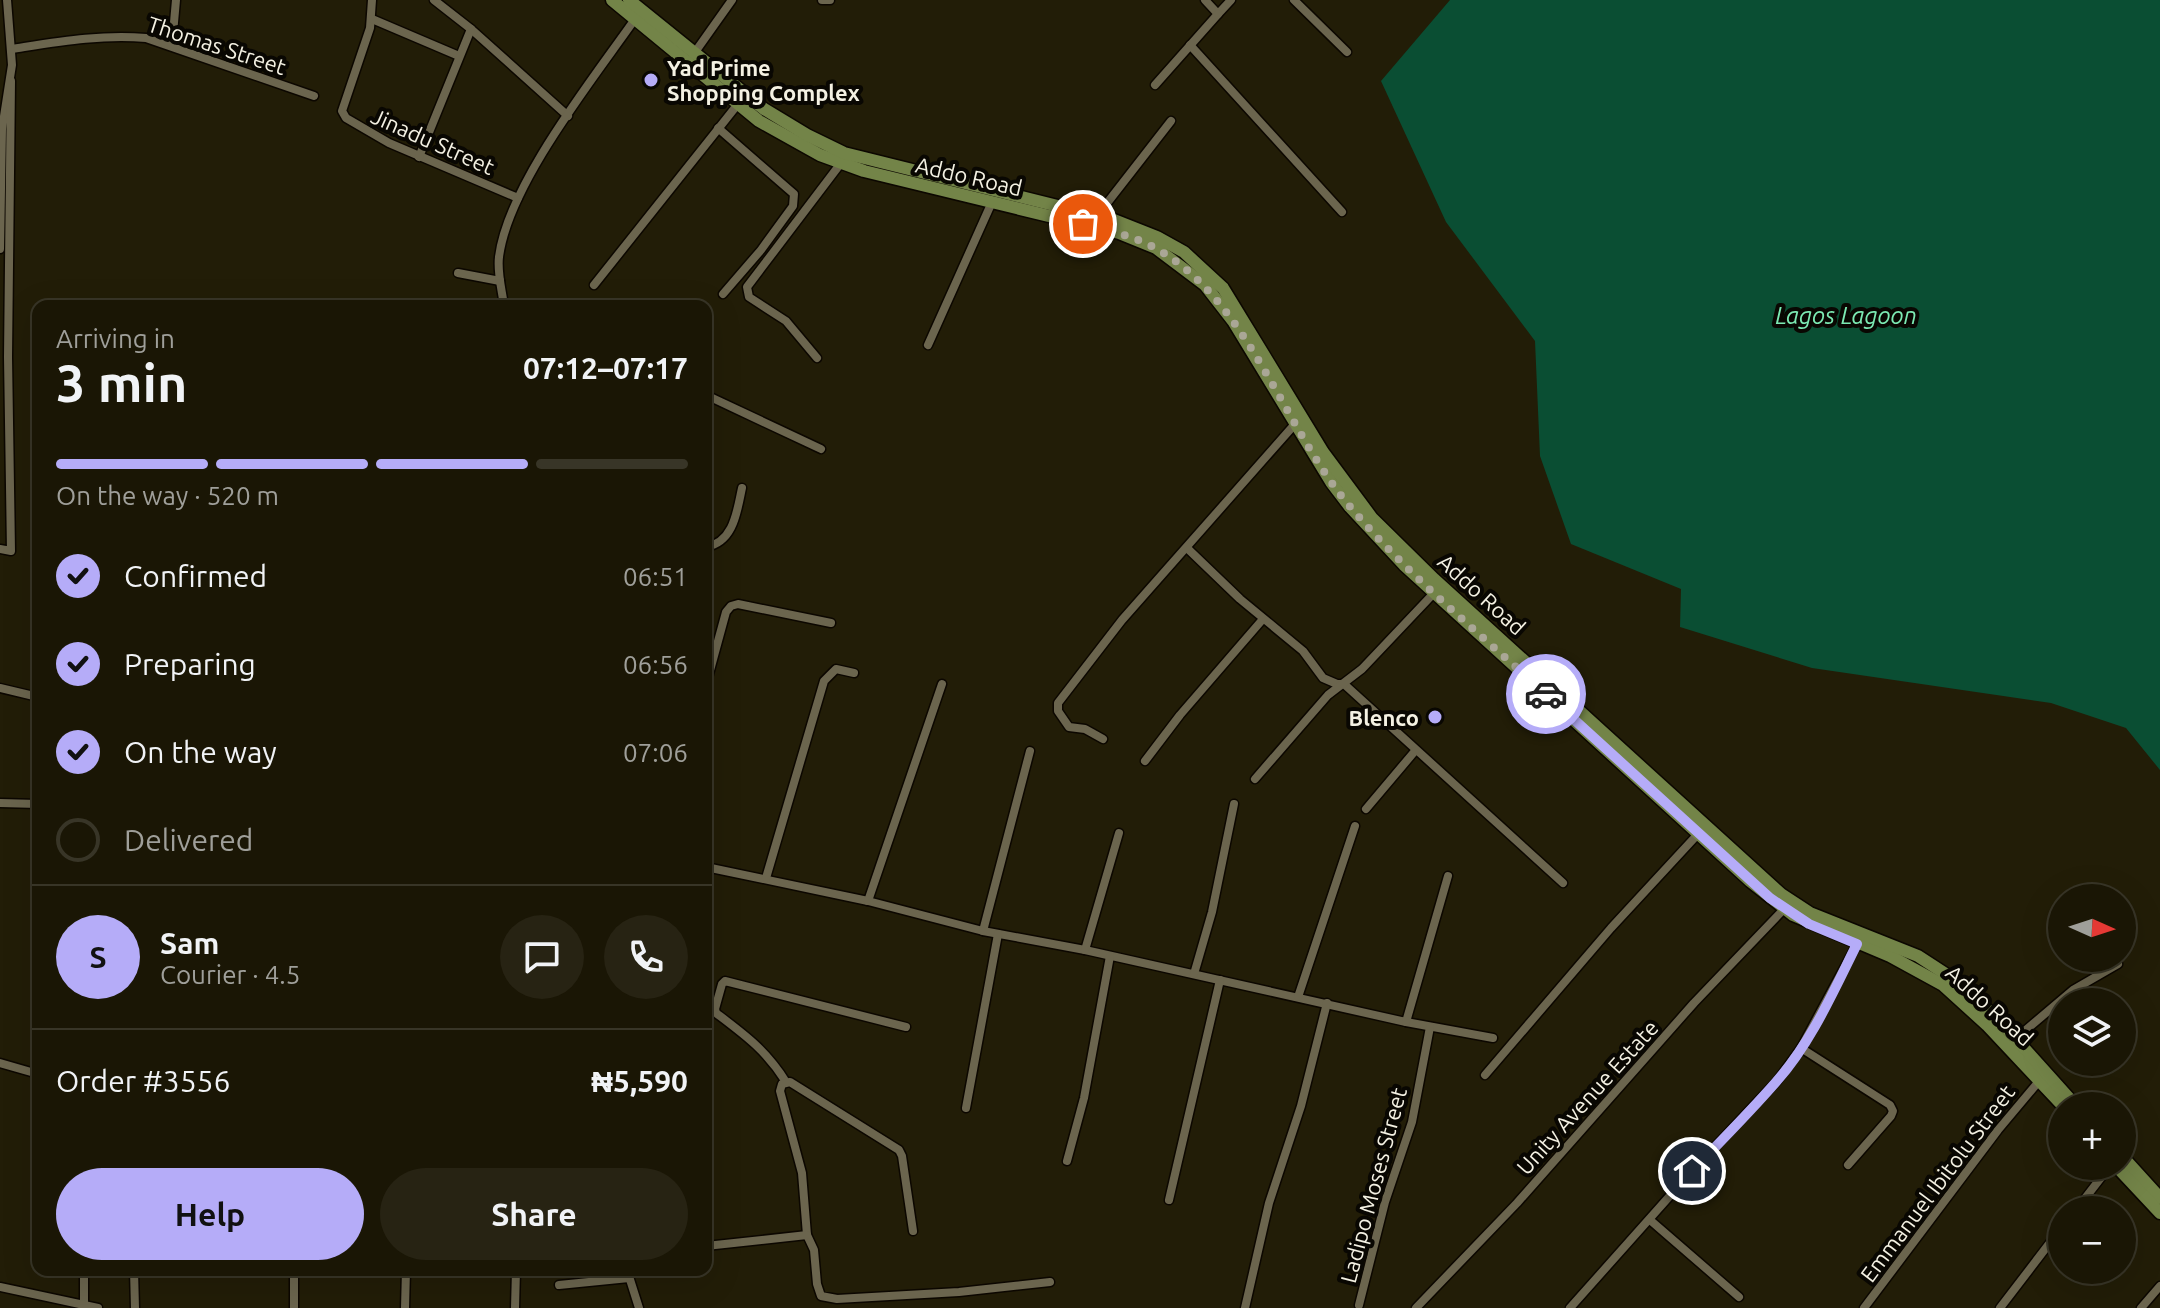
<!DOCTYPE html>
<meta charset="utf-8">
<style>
body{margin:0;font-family:Ubuntu,sans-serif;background:#272313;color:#f1f3f6;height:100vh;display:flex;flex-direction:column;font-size:30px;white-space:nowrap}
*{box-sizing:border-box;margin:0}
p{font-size:26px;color:#9f9f9a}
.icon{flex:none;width:44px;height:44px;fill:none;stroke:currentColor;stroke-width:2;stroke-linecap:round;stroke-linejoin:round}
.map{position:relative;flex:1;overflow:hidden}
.sheet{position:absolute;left:32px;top:300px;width:680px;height:976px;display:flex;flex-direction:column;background:#1a1605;border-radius:16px;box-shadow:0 8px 32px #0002,0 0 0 2px #383527}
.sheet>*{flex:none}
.needle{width:52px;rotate:93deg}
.fabs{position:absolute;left:2048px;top:884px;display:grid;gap:16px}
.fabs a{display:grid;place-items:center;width:88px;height:88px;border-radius:50%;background:#1a1605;box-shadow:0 8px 32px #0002,0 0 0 2px #383527;font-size:40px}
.pin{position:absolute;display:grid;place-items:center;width:68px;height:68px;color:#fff;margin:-34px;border:4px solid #fff;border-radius:50%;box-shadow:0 2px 8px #0007}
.courier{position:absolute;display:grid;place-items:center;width:80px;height:80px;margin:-40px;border:6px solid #b5acf8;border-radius:50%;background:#fff;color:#222;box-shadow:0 2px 10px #0007}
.summary em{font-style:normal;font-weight:700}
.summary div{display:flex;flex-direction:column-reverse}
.summary{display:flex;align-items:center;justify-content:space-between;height:136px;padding:0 24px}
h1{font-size:52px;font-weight:700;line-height:60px}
.bar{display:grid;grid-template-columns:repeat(4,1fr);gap:12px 8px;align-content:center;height:96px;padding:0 24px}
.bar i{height:10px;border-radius:6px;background:#383527}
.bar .selected{background:#b5acf8}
.bar p{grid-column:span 4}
.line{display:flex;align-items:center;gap:20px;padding:0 24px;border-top:2px solid #383527}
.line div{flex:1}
.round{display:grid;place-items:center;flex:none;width:84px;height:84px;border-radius:42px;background:#272313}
ol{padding:0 24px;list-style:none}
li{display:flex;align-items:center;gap:24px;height:88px}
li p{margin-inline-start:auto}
li .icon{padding:8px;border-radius:50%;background:#b5acf8;color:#111;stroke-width:4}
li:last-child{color:#9f9f9a}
li i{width:44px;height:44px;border:4px solid #383527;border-radius:50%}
.action{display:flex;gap:16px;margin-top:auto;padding:16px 24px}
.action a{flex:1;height:92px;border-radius:48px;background:#b5acf8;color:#111;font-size:32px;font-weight:700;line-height:92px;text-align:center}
.action a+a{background:#272313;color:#f1f3f6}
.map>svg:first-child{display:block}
</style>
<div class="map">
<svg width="2160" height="1308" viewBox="0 0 2160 1308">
<rect width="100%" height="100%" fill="#221d07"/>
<path fill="#0a4e33" d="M 1450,0 L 2160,0 L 2160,770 L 2126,728 L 2051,703 L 1812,668 L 1680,627 L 1681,589 L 1571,544 L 1540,456 L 1535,341 L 1446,222 L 1381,81 Z"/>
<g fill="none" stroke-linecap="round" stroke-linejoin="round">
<defs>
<g id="minor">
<path d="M 372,0 L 370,28 L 342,111 L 346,118 L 389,143 L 518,198"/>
<path d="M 434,0 L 471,29 L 568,116"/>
<path d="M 822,0 L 830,0"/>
<path d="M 1205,0 L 1218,14 L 1231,0"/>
<path d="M 1294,0 L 1347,52"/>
<path d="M 372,19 L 459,56"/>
<path d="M 172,45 L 176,0"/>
<path d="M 1190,45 L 1342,212"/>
<path d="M 11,49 C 57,42 101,34 146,38 L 314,96"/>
<path d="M 693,55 L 732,0"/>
<path d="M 1155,85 L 1218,14"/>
<path d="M 718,128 L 794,194 L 793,206 L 761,250 L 723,294"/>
<path d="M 419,157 L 471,29"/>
<path d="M 1097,216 L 1171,121"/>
<path d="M 0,249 L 2,129 L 12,65 L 7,0"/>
<path d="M 458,273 L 500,281"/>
<path d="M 594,285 L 738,104"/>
<path d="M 504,306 C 502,290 497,273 499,257 C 508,185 593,79 635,19"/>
<path d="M 928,345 L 992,202"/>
<path d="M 817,358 L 786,321 L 749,297 L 747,287 L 841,163"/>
<path d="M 706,395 L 821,449"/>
<path d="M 706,547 C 734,542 737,511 742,488"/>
<path d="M 0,549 L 11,551 L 8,357 L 11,81"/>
<path d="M 1188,549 L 1240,599 L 1303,651 L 1323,678 L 1337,684 L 1344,684 L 1563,883"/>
<path d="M 706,685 L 726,612 L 731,606 L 738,604 L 831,623"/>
<path d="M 0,688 L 38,697"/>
<path d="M 1103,739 L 1085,729 L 1069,727 L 1058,711 L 1058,703 L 1122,620 L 1295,424"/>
<path d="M 1145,761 L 1180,715 L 1263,619"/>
<path d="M 1255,779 L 1328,695 L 1362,669 L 1434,593"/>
<path d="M 0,803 L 38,804"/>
<path d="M 1366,809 L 1415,751"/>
<path d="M 706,867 L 868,901 L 983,931 L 1085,950 L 1406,1022 L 1493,1038"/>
<path d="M 766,878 L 824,681 L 836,669 L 854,673"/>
<path d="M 868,901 L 942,684"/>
<path d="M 983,931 L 1030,751"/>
<path d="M 1085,950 L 1119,833"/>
<path d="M 1194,974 L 1212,912 L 1234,804"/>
<path d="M 1298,997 L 1355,826"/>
<path d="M 1406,1022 L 1448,876"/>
<path d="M 2014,1040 L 2073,990 L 2118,964"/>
<path d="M 1801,1048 L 1890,1105 L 1893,1111 L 1891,1116 L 1848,1165"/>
<path d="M 0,1063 L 38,1074"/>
<path d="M 1485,1075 L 1611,928 L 1698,834"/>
<path d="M 786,1082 C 766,1050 745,1035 716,1013 L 715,1009 L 722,984 L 725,981 L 906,1027"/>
<path d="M 966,1108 L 998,934"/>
<path d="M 1067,1161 L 1084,1098 L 1110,956"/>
<path d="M 1169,1200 L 1220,980"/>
<path d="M 2076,1210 L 2110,1166"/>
<path d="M 1650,1220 L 1739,1297"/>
<path d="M 913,1231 L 902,1156 L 899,1150 L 790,1082 L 782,1084 L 780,1091 L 802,1173 L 807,1235 L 814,1250 L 817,1284 L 821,1296 L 837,1299 L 959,1292 L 1050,1282"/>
<path d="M 706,1246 L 807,1235"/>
<path d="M 84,1270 L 84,1305"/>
<path d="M 134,1270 L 135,1308"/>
<path d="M 294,1270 L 294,1308"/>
<path d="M 627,1270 L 639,1308"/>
<path d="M 559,1285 L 629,1278"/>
<path d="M 0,1287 L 98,1308"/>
<path d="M 1359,1305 L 1385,1202 L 1412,1122 L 1430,1027"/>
<path d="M 405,1308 L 406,1270"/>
<path d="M 515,1308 L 516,1270"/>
<path d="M 1245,1308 L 1269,1203 L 1301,1106 L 1327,1003"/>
<path d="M 1416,1308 L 1517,1203 L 1694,1003 L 1784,909"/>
<path d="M 1570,1308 L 1692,1171 L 1777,1081 L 1801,1048 L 1857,944"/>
<path d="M 1864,1308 L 1998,1130 L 2040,1080"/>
<path d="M 2000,1308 L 2062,1227"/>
<path d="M 2141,1308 L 2160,1286"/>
</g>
<g id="primary">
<path d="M 612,0 L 759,121 L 820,155 L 864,171 L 1119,233 L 1156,248 L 1205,285 L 1233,321 L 1331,482 L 1350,507 L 1404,565 L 1750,881 L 1793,915 L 1890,956 L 1943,985 L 1987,1025 L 2063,1106"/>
<path d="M 629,0 L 764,109 L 807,135 L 844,153 L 1114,220 L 1157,237 L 1184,252 L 1223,288 L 1323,452 L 1372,518 L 1434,579 L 1781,894 L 1810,913 L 1918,956 L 1961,984 L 2007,1029 L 2076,1106"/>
<path d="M 2122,1156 L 2160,1198"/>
<path d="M 2116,1166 L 2160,1213"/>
</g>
</defs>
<use href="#minor" stroke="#0c0700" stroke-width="11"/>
<use href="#primary" stroke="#0c0700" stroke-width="15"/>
<use href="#minor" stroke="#6b654e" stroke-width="8"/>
<use href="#primary" stroke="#738448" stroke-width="12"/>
</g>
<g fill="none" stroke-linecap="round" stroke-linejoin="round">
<path stroke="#aaa796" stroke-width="8" stroke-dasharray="0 14.4" d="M 1083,224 C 1108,230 1134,236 1157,249 C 1250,302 1284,430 1352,509 C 1410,577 1480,634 1546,694"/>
<path stroke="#b5acf8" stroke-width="10" d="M 1546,694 L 1770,898 L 1809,924 L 1857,944 C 1834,990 1811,1043 1776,1082 C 1749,1113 1720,1142 1692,1171"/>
</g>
<g fill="#b5acf8" stroke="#090702" stroke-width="3">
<circle cx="651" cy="80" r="8"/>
<circle cx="1435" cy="717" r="8"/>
</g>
<g text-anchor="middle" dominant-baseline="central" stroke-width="8" stroke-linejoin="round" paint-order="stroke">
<g font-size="22" fill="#f4f1e3" stroke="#090702">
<text transform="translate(217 45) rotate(18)">Thomas Street</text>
<text transform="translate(433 141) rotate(24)">Jinadu Street</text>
<text transform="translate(969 176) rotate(13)">Addo Road</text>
<text transform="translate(1482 594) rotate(42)">Addo Road</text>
<text transform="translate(1990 1005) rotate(42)">Addo Road</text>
<text transform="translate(1587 1097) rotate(-48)">Unity Avenue Estate</text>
<text transform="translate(1937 1183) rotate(-53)">Emmanuel Ibitolu Street</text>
<text transform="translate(1373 1185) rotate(-75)">Ladipo Moses Street</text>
</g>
<g font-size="22" font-weight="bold" fill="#f4f1e3" stroke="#090702" text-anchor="start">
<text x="667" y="67">Yad Prime<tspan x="667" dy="25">Shopping Complex</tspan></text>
<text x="1419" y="717" text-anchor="end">Blenco</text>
</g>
<g font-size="24" font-style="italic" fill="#7ceab3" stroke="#090702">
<text x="1846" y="315">Lagos Lagoon</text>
</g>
</g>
</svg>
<div class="fabs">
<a><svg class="needle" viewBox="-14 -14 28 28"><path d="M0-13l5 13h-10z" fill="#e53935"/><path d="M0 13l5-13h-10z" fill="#9f9f9a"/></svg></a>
<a><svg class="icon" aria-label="layers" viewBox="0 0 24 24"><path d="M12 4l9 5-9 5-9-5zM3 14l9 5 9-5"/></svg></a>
<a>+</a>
<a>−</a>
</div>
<div class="pin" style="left:1083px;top:224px;background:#ea580c"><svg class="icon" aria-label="bag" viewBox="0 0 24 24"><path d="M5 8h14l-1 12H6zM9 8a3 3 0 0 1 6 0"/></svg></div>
<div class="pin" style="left:1692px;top:1171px;background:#1f2937"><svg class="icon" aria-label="home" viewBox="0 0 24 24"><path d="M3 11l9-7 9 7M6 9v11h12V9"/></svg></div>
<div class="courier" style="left:1546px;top:694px"><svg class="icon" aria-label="car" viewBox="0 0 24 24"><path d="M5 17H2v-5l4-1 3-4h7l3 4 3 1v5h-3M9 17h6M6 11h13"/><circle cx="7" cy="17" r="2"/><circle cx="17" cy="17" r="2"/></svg></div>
<section class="sheet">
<div class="summary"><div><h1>3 min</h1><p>Arriving in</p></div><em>07:12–07:17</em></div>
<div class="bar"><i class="selected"></i><i class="selected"></i><i class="selected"></i><i></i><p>On the way · 520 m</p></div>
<ol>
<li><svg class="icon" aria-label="check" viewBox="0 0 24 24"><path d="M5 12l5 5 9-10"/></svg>Confirmed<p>06:51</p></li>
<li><svg class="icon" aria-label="check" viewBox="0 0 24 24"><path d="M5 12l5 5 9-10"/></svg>Preparing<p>06:56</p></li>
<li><svg class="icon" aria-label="check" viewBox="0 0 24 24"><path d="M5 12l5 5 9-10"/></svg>On the way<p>07:06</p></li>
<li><i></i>Delivered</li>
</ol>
<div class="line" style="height:144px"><b class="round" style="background:#b5acf8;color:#111">S</b><div><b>Sam</b><p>Courier · 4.5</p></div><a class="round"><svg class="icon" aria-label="chat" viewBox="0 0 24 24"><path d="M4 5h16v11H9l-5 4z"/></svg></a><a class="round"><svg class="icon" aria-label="phone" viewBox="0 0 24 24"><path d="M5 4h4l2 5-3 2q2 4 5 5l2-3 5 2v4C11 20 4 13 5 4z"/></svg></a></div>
<div class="line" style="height:104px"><div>Order #3556</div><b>₦5,590</b></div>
<div class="action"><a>Help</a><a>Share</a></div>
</section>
</div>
